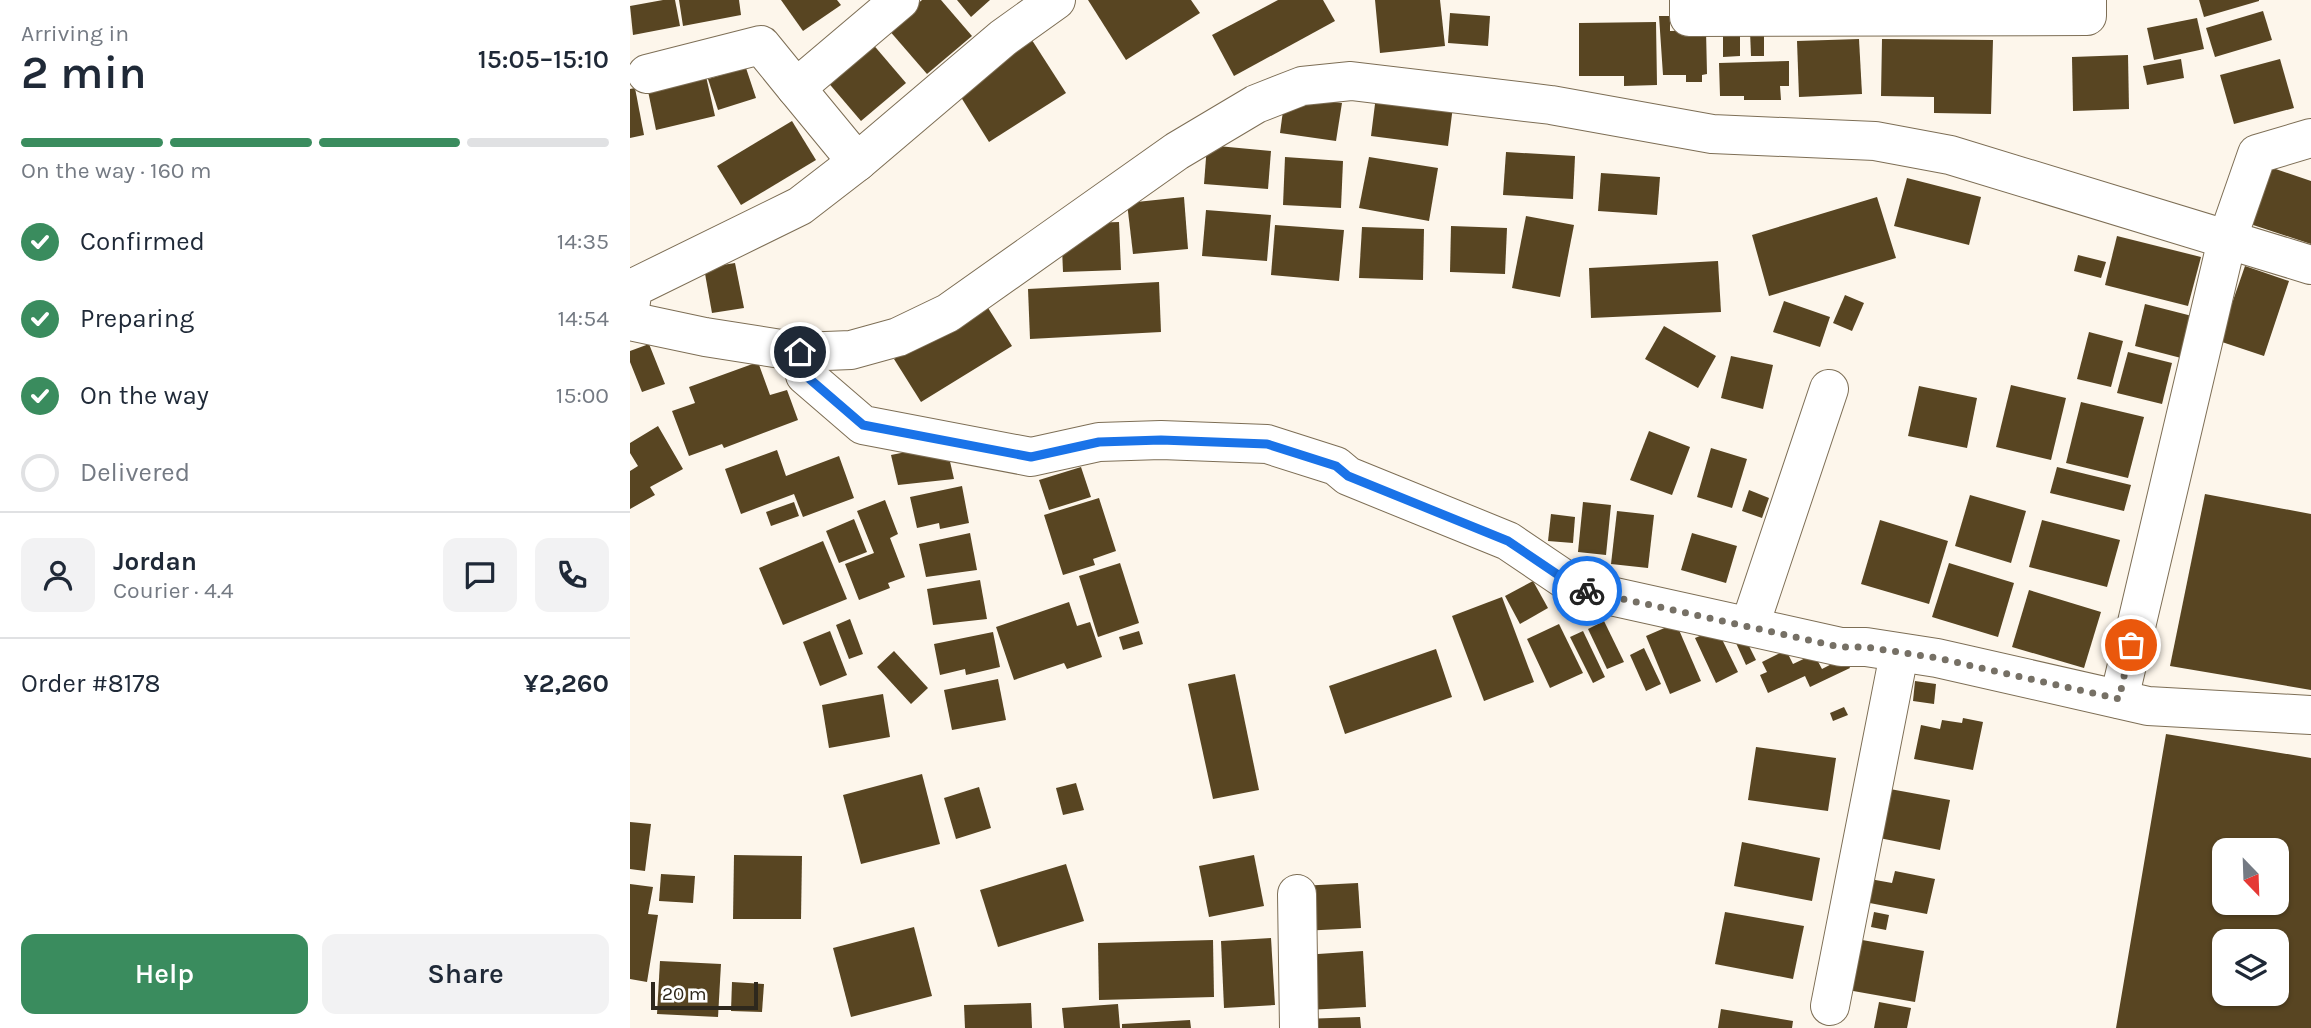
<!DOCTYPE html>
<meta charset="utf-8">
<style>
body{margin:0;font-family:Karla,sans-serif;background:#f2f2f3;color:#1f2937;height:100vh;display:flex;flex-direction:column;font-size:26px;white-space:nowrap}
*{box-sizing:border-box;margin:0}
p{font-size:23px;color:#747a83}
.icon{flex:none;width:38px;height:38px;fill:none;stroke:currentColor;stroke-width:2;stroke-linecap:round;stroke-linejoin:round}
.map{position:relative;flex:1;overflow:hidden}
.side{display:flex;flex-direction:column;background:#fff;width:630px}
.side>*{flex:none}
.needle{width:46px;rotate:157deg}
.fabs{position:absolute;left:1582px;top:838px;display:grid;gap:14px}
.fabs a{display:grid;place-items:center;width:77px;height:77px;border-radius:14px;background:#fff;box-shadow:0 2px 5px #0004;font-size:35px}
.scale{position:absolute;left:21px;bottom:18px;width:107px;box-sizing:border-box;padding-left:7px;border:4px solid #2e281d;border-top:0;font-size:19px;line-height:24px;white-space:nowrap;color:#2e281d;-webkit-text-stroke:5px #fff;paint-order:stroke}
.pin{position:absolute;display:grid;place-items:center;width:60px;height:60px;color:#fff;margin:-30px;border:4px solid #fff;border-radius:50%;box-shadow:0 2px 7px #0007}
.courier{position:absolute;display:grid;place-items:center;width:70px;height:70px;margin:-35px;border:5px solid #1a73e8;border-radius:50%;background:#fff;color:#222;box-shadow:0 2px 9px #0007}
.overview em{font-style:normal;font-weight:600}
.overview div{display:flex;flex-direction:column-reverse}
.overview{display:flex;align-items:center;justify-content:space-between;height:119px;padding:0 21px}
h1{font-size:46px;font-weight:600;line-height:52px}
.bar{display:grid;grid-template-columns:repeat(4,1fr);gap:10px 7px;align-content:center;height:84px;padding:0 21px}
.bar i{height:9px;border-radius:5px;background:#e0e1e3}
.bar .current{background:#3a8c5e}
.bar p{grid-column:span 4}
.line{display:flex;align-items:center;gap:18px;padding:0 21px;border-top:2px solid #e0e1e3}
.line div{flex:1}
.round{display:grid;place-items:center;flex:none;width:74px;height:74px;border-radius:14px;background:#f2f2f3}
ol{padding:0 21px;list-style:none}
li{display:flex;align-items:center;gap:21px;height:77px}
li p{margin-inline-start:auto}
li .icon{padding:7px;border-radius:50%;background:#3a8c5e;color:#fff;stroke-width:4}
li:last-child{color:#747a83}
li i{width:38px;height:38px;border:4px solid #e0e1e3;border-radius:50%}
.action{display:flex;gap:14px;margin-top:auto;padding:14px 21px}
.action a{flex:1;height:80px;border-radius:14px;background:#3a8c5e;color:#fff;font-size:28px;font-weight:600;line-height:80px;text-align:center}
.action a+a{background:#f2f2f3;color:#1f2937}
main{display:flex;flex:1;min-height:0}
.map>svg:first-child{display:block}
</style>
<main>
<section class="side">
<div class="overview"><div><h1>2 min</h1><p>Arriving in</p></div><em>15:05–15:10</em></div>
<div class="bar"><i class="current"></i><i class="current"></i><i class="current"></i><i></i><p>On the way · 160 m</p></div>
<ol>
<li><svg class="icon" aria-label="check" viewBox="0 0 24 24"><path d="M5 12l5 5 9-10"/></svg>Confirmed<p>14:35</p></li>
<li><svg class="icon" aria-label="check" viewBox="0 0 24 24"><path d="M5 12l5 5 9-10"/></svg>Preparing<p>14:54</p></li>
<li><svg class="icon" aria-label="check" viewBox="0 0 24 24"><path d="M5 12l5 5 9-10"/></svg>On the way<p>15:00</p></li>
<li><i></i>Delivered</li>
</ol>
<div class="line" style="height:126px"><a class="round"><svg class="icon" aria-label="person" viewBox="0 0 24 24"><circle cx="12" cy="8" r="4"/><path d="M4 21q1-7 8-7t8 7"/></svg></a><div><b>Jordan</b><p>Courier · 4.4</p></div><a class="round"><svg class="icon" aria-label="chat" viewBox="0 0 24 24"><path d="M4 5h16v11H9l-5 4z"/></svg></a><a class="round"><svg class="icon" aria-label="phone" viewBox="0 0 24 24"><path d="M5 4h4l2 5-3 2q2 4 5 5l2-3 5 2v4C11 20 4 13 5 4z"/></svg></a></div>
<div class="line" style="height:91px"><div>Order #8178</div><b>¥2,260</b></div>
<div class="action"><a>Help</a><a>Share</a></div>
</section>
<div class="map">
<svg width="1681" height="1028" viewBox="0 0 1681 1028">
<rect width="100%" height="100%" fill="#fdf6eb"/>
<g fill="#584522" fill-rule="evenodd">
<path d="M 33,0 L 45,0 L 50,26 L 3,35 L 0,6 Z"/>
<path d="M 49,0 L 109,0 L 111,15 L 53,26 Z"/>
<path d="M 151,0 L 207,0 L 211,5 L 173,31 Z"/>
<path d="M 292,0 L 311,0 L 342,36 L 297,74 L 258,29 Z"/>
<path d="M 327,0 L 360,0 L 341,17 Z"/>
<path d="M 458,0 L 561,0 L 570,13 L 496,60 Z"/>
<path d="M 648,0 L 693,0 L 705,21 L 604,76 L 582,35 Z"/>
<path d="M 745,0 L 810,0 L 815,46 L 750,53 Z"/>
<path d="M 1569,0 L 1629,0 L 1629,1 L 1574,17 Z"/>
<path d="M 1633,11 L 1642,40 L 1585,57 L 1576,28 Z"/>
<path d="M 820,13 L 860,16 L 858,46 L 818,43 Z"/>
<path d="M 1029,16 L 1040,16 L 1040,31 L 1076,30 L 1077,74 L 1072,75 L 1072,82 L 1056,82 L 1056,75 L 1033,75 Z"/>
<path d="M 1567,18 L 1574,49 L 1524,60 L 1517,28 Z"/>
<path d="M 1026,22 L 1027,85 L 994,86 L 994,76 L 949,76 L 949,23 Z"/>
<path d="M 1120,31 L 1134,32 L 1134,56 L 1121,56 Z"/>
<path d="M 1093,32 L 1110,33 L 1110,56 L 1093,57 Z"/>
<path d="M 400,37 L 436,93 L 359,142 L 324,86 Z"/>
<path d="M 1229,39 L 1232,94 L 1169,97 L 1167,41 Z"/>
<path d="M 1252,39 L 1363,40 L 1361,114 L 1304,113 L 1304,97 L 1251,96 Z"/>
<path d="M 241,42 L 276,83 L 231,121 L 196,80 Z"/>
<path d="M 1498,55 L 1499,109 L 1443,111 L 1442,57 Z"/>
<path d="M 1551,59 L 1554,78 L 1517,85 L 1513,66 Z"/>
<path d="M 1650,59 L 1664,108 L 1604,124 L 1590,75 Z"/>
<path d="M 1159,61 L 1159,86 L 1150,86 L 1151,100 L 1114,100 L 1114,96 L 1090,96 L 1089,63 Z"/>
<path d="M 116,68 L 126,98 L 88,110 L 78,79 Z"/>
<path d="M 75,72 L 85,116 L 26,130 L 17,86 Z"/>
<path d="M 5,88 L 14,135 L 0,138 L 0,89 Z"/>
<path d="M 747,88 L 824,98 L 818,146 L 741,136 Z"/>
<path d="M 655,96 L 712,103 L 706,141 L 650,133 Z"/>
<path d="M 162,121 L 186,160 L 111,205 L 87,166 Z"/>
<path d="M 577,145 L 641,151 L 638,189 L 574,184 Z"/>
<path d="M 876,152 L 945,156 L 943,199 L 873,195 Z"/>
<path d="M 655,157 L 713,161 L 711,208 L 653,205 Z"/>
<path d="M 739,157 L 808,168 L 799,221 L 729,208 Z"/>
<path d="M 1637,166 L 1681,181 L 1681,244 L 1617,223 Z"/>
<path d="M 971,173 L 1030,177 L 1027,215 L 968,211 Z"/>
<path d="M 1277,178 L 1351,197 L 1339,245 L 1264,226 Z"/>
<path d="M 554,197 L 558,249 L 503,254 L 497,203 Z"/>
<path d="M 1247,197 L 1266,258 L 1139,296 L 1122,235 Z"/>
<path d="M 576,210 L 641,215 L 637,261 L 572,256 Z"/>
<path d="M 896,216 L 944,225 L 930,297 L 882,288 Z"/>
<path d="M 489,222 L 491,270 L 433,272 L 431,224 Z"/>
<path d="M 645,225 L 714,230 L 709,281 L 641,275 Z"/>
<path d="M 821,226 L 877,228 L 875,274 L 820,272 Z"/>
<path d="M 732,227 L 794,229 L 793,280 L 729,278 Z"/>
<path d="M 1487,236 L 1571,257 L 1558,306 L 1475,285 Z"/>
<path d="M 1448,255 L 1476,262 L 1471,278 L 1444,271 Z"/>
<path d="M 1088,261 L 1091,312 L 961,318 L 959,268 Z"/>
<path d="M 105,263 L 114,308 L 82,313 L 74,268 Z"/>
<path d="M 1615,266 L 1659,281 L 1634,356 L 1589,341 Z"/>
<path d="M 529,282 L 531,332 L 400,339 L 398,289 Z"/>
<path d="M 1215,295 L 1234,303 L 1222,331 L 1203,323 Z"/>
<path d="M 1154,301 L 1200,317 L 1190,347 L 1143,332 Z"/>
<path d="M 355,303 L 382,346 L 291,402 L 264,359 Z"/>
<path d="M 1515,304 L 1562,316 L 1551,358 L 1505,346 Z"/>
<path d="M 1034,326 L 1086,356 L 1068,388 L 1015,359 Z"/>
<path d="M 1459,332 L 1493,341 L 1481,387 L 1447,379 Z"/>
<path d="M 19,344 L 35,384 L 12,392 L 0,362 L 0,351 Z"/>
<path d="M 1498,352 L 1542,363 L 1532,404 L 1487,393 Z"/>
<path d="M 1101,356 L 1143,365 L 1133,409 L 1091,398 Z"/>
<path d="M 128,362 L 140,395 L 157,390 L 168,420 L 94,448 L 92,444 L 59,456 L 42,411 L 65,403 L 59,387 Z"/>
<path d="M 1381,385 L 1436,398 L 1421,460 L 1366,447 Z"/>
<path d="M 1289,386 L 1347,398 L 1337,448 L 1278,436 Z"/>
<path d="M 1451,402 L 1514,417 L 1498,478 L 1436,463 Z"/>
<path d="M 28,426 L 53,469 L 20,487 L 25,495 L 0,509 L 0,471 L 8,466 L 0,453 L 0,443 Z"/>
<path d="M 1019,431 L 1060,447 L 1042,495 L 1000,480 Z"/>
<path d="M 316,444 L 324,479 L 268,485 L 261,455 Z"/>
<path d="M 1081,448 L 1117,459 L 1102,508 L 1067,497 Z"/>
<path d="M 147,450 L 156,476 L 209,456 L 224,498 L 173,517 L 164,494 L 111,514 L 95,469 Z"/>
<path d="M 451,467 L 461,497 L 419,510 L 409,480 Z"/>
<path d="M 1427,467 L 1501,485 L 1494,511 L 1420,493 Z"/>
<path d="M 332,486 L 339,523 L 310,529 L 309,523 L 287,528 L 280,497 Z"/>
<path d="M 1119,490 L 1139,498 L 1132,518 L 1112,511 Z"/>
<path d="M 1575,494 L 1681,514 L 1681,690 L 1540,666 Z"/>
<path d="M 1340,495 L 1396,511 L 1381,563 L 1325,546 Z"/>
<path d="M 469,498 L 486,551 L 463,559 L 465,565 L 433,575 L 414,515 Z"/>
<path d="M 255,500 L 268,534 L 260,538 L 275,577 L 258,583 L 260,588 L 229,600 L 215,564 L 244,553 L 227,511 Z"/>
<path d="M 164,502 L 169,516 L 141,526 L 136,512 Z"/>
<path d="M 953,502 L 981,505 L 976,555 L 948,552 Z"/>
<path d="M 987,511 L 1024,515 L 1018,568 L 981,564 Z"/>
<path d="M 921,514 L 945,517 L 943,543 L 918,541 Z"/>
<path d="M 224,519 L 237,552 L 209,563 L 196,531 Z"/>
<path d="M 1250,520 L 1318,541 L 1299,604 L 1231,584 Z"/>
<path d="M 1412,520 L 1490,540 L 1477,587 L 1399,567 Z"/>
<path d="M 340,533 L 347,570 L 296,577 L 289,544 Z"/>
<path d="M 1062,533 L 1107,546 L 1096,583 L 1051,570 Z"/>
<path d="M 193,541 L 217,599 L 153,625 L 129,568 Z"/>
<path d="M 490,563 L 509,623 L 468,637 L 449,576 Z"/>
<path d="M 1319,563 L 1384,583 L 1368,637 L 1302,617 Z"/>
<path d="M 350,580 L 357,619 L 303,625 L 297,589 Z"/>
<path d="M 903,581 L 918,608 L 890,624 L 875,596 Z"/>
<path d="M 1399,590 L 1471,612 L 1454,668 L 1382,647 Z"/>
<path d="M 872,597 L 904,682 L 854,701 L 822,616 Z"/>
<path d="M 439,602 L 447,626 L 460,622 L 472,657 L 437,669 L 434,663 L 384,680 L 366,627 Z"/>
<path d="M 220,619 L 233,654 L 219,659 L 206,625 Z"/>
<path d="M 974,621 L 994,662 L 977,669 L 958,629 Z"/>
<path d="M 1046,623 L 1071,681 L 1040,694 L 1016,636 Z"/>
<path d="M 929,624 L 953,673 L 920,688 L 897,639 Z"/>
<path d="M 1087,629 L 1108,672 L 1086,683 L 1065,638 Z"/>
<path d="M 200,631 L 217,675 L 190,686 L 173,642 Z"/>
<path d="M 509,631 L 513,644 L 493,650 L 489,637 Z"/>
<path d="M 953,631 L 975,677 L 963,683 L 940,637 Z"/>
<path d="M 363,632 L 370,667 L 336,675 L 335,669 L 310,675 L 304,644 Z"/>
<path d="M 1115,638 L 1126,660 L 1116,665 L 1106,643 Z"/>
<path d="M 1014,648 L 1031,684 L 1016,691 L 1000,655 Z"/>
<path d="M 806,649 L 822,697 L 715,734 L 699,686 Z"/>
<path d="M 1156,650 L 1163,664 L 1184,654 L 1192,669 L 1215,657 L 1220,668 L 1180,687 L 1175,676 L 1138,693 L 1130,675 L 1137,672 L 1132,662 Z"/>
<path d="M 264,651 L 298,688 L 281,704 L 247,667 Z"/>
<path d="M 605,674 L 629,790 L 583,799 L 558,684 Z"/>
<path d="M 368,679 L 376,720 L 322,730 L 314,690 Z"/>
<path d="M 1285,681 L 1306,684 L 1304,704 L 1283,701 Z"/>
<path d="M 253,694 L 260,737 L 199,748 L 192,705 Z"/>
<path d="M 1214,707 L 1218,715 L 1203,721 L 1200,713 Z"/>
<path d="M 1333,718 L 1353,722 L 1343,770 L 1284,759 L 1291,725 L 1310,729 L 1312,720 L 1332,723 Z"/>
<path d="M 1536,734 L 1681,758 L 1681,1028 L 1486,1028 ZM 1594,850 L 1647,850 L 1647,903 L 1594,903 ZM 1594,942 L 1647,942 L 1647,994 L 1594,994 Z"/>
<path d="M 1126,747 L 1206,758 L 1198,811 L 1118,800 Z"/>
<path d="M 292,774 L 310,844 L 231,864 L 213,795 Z"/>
<path d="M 446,783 L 454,810 L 433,815 L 426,788 Z"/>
<path d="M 349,787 L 361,828 L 326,839 L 314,798 Z"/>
<path d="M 1249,787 L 1320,800 L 1310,850 L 1239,836 Z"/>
<path d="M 0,822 L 21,824 L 15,871 L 0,869 Z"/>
<path d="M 1112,842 L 1190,858 L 1182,901 L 1104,886 Z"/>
<path d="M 104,855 L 172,856 L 171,919 L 103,919 Z"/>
<path d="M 624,855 L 634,906 L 579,917 L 569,866 Z"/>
<path d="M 436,864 L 454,921 L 368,947 L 350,890 Z"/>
<path d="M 1265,871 L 1305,879 L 1297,914 L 1224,900 L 1229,877 L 1262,883 Z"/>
<path d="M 31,874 L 65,876 L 63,903 L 29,901 Z"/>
<path d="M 728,883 L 731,928 L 671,931 L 669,886 Z"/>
<path d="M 0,884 L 23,887 L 18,914 L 28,915 L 17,982 L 0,979 Z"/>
<path d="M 1095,912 L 1174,926 L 1163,979 L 1085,964 Z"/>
<path d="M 1244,912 L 1259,915 L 1256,930 L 1241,927 Z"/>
<path d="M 284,927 L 302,996 L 221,1017 L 203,948 Z"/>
<path d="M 641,938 L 645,1005 L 594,1008 L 591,941 Z"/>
<path d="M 1221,938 L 1294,951 L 1285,1002 L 1212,989 Z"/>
<path d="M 583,940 L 584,997 L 469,1000 L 468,943 Z"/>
<path d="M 733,951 L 736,1007 L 676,1010 L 673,955 Z"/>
<path d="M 30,961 L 91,964 L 88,1017 L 27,1014 Z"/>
<path d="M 102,982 L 134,984 L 132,1012 L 101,1011 Z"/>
<path d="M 1249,1002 L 1281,1008 L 1277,1028 L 1244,1028 Z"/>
<path d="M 401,1003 L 402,1028 L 335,1028 L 334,1005 Z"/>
<path d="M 488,1004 L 490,1028 L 434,1028 L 432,1008 Z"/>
<path d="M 1091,1009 L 1163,1021 L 1162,1028 L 1088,1028 Z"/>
<path d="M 730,1017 L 731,1028 L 673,1028 L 673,1019 Z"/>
<path d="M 560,1020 L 561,1028 L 492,1028 L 492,1024 Z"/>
</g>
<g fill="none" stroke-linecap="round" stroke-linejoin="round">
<defs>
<g id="minor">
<path d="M 1059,0 L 1059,17 L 1457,16 L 1457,0"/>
<path d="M 17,74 L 131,45 L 166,88 L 270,0"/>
<path d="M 166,88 L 227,162 L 373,38 L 426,0"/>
<path d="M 0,308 L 3,288 L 170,206 L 227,162"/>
<path d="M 0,321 L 75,337 L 170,352 L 221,350 L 268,337 L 318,313 L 547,151 L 626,104 L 672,86 L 721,81 L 921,105 L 1082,134 L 1245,141 L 1320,155 L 1681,265"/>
<path d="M 170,352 L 175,375 L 233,425 L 401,457 L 469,442 L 531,440 L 637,444 L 706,466 L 718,476 L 878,541 L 949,589 L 1211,647 L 1236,647 L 1307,658 L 1518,706 L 1681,715"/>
<path d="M 1120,625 L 1199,389"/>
<path d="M 1489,699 L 1597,240 L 1627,154 L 1681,138"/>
<path d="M 667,894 L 669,1028"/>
<path d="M 1200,1006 L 1269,654"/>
</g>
</defs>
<use href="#minor" stroke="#7d6e55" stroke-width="40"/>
<use href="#minor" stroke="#fff" stroke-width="38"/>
</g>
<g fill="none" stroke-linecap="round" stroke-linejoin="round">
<path stroke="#767065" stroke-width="7" stroke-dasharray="0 12.6" d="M 957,591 L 1210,647 L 1236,647 L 1307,658 L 1489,699 L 1501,645"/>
<path stroke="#1a73e8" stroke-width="9" d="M 170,352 L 175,375 L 233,425 L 401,457 L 469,442 L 531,440 L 637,444 L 706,466 L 718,476 L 878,541 L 949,589 L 957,591"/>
</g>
</svg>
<div class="fabs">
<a><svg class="needle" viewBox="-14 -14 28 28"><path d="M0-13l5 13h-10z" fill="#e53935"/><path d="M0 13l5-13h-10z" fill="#747a83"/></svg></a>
<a><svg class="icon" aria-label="layers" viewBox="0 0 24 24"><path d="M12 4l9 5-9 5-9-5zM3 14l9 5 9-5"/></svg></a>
</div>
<div class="scale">20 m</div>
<div class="pin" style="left:1501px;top:645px;background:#ea580c"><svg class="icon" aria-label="bag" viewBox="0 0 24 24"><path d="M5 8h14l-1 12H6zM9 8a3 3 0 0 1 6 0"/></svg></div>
<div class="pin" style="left:170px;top:352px;background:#1f2937"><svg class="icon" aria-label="home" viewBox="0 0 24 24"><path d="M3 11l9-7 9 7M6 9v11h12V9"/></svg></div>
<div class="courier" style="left:957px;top:591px"><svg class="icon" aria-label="bike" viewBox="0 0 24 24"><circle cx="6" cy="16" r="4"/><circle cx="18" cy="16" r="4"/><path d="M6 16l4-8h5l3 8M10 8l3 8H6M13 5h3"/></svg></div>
</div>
</main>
